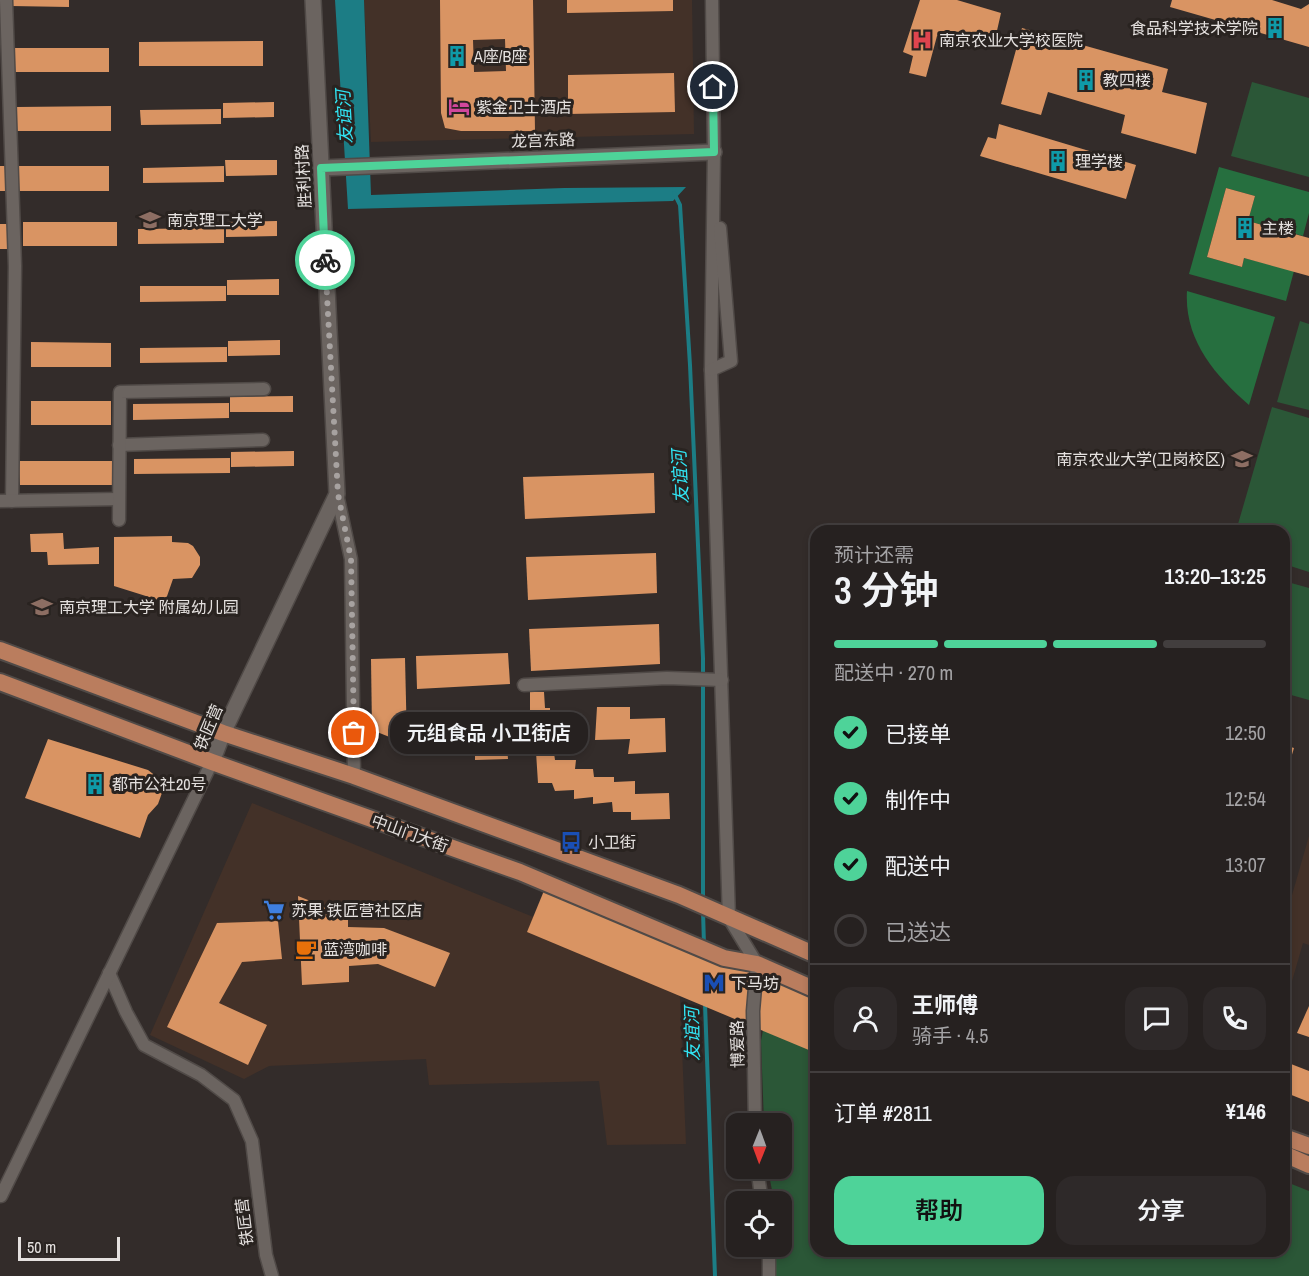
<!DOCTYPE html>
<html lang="zh">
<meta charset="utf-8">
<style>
body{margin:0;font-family:"Archivo Narrow","Noto Sans SC",sans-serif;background:#2e2929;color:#f1f3f6;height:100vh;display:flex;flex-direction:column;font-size:22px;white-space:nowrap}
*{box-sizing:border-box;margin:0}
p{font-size:20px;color:#a4a3a5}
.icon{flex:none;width:33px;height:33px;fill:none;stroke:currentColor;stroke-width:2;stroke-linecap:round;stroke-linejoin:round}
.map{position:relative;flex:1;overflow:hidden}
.sheet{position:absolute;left:810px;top:525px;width:480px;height:732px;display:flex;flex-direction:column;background:#262120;border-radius:18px;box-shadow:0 3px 9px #0003,0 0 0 2px #423e3e}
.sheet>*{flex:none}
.needle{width:39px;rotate:181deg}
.buttons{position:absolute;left:726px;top:1113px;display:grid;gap:12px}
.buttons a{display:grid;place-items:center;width:66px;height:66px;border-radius:12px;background:#262120;box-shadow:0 3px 9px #0003,0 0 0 2px #423e3e;font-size:30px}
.scale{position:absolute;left:18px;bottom:15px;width:102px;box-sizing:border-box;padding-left:6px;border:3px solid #e5e1df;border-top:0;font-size:16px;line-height:21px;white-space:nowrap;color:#e5e1df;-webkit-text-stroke:4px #292320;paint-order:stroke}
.pin{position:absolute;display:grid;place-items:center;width:51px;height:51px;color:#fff;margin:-26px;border:3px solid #fff;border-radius:50%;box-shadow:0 2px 6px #0007}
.courier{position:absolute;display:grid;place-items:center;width:60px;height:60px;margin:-30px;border:4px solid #4ed399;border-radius:50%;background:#fff;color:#222;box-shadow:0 2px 8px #0007}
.bubble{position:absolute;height:42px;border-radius:18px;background:#262120;box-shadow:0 3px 9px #0003,0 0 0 2px #423e3e;font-size:20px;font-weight:600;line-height:42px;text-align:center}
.head em{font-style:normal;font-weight:600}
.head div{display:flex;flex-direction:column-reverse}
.head{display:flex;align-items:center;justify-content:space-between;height:102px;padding:0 24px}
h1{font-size:39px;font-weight:600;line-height:45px}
.bar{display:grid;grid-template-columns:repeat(4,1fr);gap:9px 6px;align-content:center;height:72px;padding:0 24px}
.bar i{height:8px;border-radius:4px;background:#423e3e}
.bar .current{background:#4ed399}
.bar p{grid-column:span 4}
.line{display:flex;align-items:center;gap:15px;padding:0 24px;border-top:2px solid #423e3e}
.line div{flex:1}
.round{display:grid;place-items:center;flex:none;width:63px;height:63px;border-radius:18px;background:#2e2929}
ol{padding:0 24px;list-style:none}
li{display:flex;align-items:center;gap:18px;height:66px}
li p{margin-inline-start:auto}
li .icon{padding:6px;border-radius:50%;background:#4ed399;color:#111;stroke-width:4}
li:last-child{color:#a4a3a5}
li i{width:33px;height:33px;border:3px solid #423e3e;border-radius:50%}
.button{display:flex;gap:12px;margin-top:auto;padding:12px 24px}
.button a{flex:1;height:69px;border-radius:18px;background:#4ed399;color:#111;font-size:24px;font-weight:600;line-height:69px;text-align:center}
.button a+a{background:#2e2929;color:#f1f3f6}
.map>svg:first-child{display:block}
</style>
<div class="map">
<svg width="1309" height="1276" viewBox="0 0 1309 1276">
<rect width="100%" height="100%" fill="#332c2a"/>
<g fill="#433128">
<path d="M 364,0 L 692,0 L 694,134 L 371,142 Z"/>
<path d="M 252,803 L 679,976 L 686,1144 L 607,1145 L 599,1081 L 429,1085 L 426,1059 L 269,1066 L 244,1079 L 150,1035 Z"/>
<path d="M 1309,836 L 1309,945 L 1303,943 L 1284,1009 L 1284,923 Z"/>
</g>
<g fill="#2b5737">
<path d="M 1252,82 L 1309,98 L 1309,177 L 1231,156 Z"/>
<path d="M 1300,321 L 1309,324 L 1309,410 L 1277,402 Z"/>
<path d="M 1272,407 L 1309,418 L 1309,572 L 1284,564 L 1284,531 L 1236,531 Z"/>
<path d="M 1284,581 L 1309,588 L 1309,700 L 1284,693 Z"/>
<path d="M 766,1014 L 816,1034 L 816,1251 L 1284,1251 L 1284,1181 L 1309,1191 L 1309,1276 L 775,1276 L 775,1247 L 782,1246 L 782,1202 L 774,1201 L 768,1169 L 782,1168 L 782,1124 L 764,1124 L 761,1041 Z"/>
</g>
<g fill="#266f3f">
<path d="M 1219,167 L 1309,192 L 1309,213 L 1303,236 L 1248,221 L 1255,196 L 1226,188 L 1207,257 L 1242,267 L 1244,258 L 1294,271 L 1286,301 L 1189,274 Z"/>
<path d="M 1187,291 L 1275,317 L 1249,405 C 1214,375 1184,339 1187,291 Z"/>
</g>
<path fill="#1c7d85" d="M 335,0 L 364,0 L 371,195 L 564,188 L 686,187 L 673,201 L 348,209 Z"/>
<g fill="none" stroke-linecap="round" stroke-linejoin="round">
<g stroke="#1c7d85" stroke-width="4">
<path d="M 674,193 L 680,205 L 690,365 L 703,658 L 703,900"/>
<path d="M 703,911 L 704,945"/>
<path d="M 705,1004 L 715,1276"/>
</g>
</g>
<g fill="#d99463" fill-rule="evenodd">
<path d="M 11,0 L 69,0 L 69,7 L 11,6 Z"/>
<path d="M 440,0 L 533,0 L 535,131 L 461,131 L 445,128 L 441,113 ZM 505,39 L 506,71 L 474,72 L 473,40 Z"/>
<path d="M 567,0 L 673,0 L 673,11 L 567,13 Z"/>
<path d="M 920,0 L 957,0 L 1001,13 L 996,35 L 989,33 L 987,42 L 946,30 L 945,38 L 937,36 L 926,77 L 909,73 L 913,56 L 903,52 Z"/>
<path d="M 1172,0 L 1272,0 L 1301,9 L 1309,4 L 1309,47 L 1170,7 Z"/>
<path d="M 1022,28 L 1168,69 L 1162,92 L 1207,103 L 1196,154 L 1121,133 L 1125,115 L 1048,92 L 1041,115 L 1001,104 Z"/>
<path d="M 263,41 L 263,66 L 139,66 L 139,42 Z"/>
<rect x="15" y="48" width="94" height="24"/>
<path d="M 674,73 L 675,112 L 568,114 L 568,75 Z"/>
<path d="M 274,102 L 274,117 L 223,118 L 223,103 Z"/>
<path d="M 111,106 L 111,131 L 17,131 L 17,107 Z"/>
<path d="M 221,109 L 221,124 L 141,125 L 140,110 Z"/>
<path d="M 999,124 L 1136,165 L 1126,199 L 980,156 L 988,137 L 996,139 Z"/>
<path d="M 225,160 L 277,160 L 277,175 L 226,176 Z"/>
<rect x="0" y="166" width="5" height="25"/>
<rect x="16" y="166" width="93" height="25"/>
<path d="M 224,166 L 224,182 L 143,183 L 143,168 Z"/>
<path d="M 1226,188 L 1255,196 L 1248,221 L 1309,238 L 1309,276 L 1244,258 L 1242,267 L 1207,257 Z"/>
<path d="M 277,221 L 277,236 L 226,237 L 226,222 Z"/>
<rect x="23" y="222" width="94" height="24"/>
<rect x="0" y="224" width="9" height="25"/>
<path d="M 224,228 L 224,243 L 138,244 L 138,229 Z"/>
<path d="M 279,279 L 279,295 L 227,295 L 227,280 Z"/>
<path d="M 140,286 L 226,286 L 226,301 L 140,302 Z"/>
<path d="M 280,340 L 280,355 L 228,356 L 228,341 Z"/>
<path d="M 31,342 L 111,343 L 111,367 L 31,367 Z"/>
<path d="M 227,347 L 227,362 L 140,363 L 140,348 Z"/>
<path d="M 293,396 L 293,412 L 230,412 L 230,397 Z"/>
<rect x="31" y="401" width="80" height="24"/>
<path d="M 229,403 L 229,418 L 133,420 L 133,404 Z"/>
<path d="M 294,451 L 294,466 L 231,467 L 231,452 Z"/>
<path d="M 230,458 L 230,473 L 134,474 L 134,459 Z"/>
<path d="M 19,461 L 113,461 L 113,485 L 20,485 Z"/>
<path d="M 654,473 L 655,513 L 525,519 L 523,477 Z"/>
<path d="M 63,533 L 64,549 L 99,547 L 99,564 L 48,565 L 47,552 L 31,552 L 30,534 Z"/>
<path d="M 172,536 L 172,542 L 188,543 L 193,546 L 200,557 L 200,565 L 192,578 L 173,579 L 165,602 L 114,586 L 114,537 Z"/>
<path d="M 656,553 L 657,593 L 528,600 L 526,557 Z"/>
<path d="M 659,624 L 660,664 L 531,671 L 529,629 Z"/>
<path d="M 508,653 L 510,684 L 417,689 L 416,656 Z"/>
<path d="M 405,658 L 407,744 L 372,730 L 371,659 Z"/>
<path d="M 530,692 L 544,692 L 545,708 L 550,708 L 550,728 L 530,728 Z"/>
<path d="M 597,707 L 630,707 L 630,719 L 665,718 L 666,752 L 628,754 L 630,739 L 595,740 Z"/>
<path d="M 412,712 L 444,713 L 445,718 L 473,718 L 474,722 L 505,721 L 508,759 L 475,760 L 475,753 L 443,754 L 443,746 L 413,746 Z"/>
<path d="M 48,739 L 148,770 L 157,777 L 163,790 L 158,804 L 148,815 L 140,838 L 25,798 Z"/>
<path d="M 1284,745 L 1294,748 L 1288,768 L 1284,767 Z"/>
<path d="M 536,752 L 554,753 L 555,760 L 576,760 L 575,769 L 593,769 L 594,777 L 614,777 L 614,782 L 635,781 L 635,794 L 669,793 L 670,819 L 631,820 L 631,812 L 613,812 L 612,802 L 593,804 L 593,797 L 574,799 L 574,790 L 555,791 L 552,783 L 538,783 Z"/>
<path d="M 548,881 L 816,994 L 816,1053 L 527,932 Z"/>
<path d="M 298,896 L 348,916 L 348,927 L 384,928 L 450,953 L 435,987 L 378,964 L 349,966 L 349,982 L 302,985 Z"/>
<path d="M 278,921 L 282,959 L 242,962 L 219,1003 L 267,1025 L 248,1065 L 167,1027 L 217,923 Z"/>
<path d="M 1309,1006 L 1309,1037 L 1297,1033 Z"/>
<path d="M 1291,1064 L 1309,1071 L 1309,1102 L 1284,1092 L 1284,1082 Z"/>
</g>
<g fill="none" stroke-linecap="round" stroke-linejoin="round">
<defs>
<g id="minor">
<path d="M 6,0 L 15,266 L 12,501"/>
<path d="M 712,0 L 714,152 L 711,370 L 729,918 L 757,964 L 753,1011 L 755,1124"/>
<path d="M 711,370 L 731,361 L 720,228"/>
<path d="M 119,445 L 263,440"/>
<path d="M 337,494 L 351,559 L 354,776"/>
<path d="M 0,501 L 118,499"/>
<path d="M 119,520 L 120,392 L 264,389"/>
<path d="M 524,685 L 667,678 L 722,680"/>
<path d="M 109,973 L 126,1012 L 144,1045 L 201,1075 L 234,1100 L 252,1141 L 266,1255 L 272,1276"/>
<path d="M 757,1168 L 762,1202"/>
<path d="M 1,1196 L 212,762"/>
<path d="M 769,1276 L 769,1246"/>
</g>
<g id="tertiary">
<path d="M 321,168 L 714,152"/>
<path d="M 212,762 L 223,733 L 337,494 L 313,0"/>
</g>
<g id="primary">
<path d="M 0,650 L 223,733 L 354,776 L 679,895 L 816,955"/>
<path d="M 0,682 L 212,762 L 520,872 L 724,958 L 757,964 L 816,990"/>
<path d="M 1284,1137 L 1309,1146"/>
<path d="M 1284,1154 L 1309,1165"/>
</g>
</defs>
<use href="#minor" stroke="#504a47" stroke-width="15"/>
<use href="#tertiary" stroke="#504a47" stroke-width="18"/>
<use href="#primary" stroke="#504a47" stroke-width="20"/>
<use href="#minor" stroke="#6b6460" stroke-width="12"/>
<use href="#tertiary" stroke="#6b6460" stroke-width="15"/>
<use href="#primary" stroke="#ba7d5e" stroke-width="16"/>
</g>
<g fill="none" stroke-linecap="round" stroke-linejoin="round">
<path stroke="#a7a2a0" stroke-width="6" stroke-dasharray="0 10.8" d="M 325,260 L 338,494 L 351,559 L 354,733"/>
<path stroke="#4ed399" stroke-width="8" d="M 325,260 L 321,168 L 714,152 L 713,87"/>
</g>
<defs>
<symbol id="building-bare" viewBox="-9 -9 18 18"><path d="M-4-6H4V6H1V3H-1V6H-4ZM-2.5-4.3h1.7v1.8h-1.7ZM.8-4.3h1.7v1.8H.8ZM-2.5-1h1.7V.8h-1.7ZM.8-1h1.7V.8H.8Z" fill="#0f9aa8" stroke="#292320" stroke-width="2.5" paint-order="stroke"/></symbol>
<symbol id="hospital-bare" viewBox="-9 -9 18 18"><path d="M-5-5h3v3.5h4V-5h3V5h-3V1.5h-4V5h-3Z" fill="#e0444e" stroke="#292320" stroke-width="2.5" paint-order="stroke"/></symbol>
<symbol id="hotel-bare" viewBox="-9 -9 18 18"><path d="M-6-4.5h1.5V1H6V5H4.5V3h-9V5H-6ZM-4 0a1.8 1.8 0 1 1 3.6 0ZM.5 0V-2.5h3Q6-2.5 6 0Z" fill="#d1479c" stroke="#292320" stroke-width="2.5" paint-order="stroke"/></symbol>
<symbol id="university-bare" viewBox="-9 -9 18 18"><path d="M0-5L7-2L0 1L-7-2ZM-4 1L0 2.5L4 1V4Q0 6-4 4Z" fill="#8d6e63" stroke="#292320" stroke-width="2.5" paint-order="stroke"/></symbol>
<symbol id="school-bare" viewBox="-9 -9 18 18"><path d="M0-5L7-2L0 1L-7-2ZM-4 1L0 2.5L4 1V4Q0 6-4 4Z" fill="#8d6e63" stroke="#292320" stroke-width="2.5" paint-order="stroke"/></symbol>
<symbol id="bus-bare" viewBox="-9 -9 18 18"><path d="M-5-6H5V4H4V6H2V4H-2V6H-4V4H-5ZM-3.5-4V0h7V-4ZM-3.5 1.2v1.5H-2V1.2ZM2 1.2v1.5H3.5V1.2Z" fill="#1a4fb4" stroke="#292320" stroke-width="2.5" paint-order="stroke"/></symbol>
<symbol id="supermarket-bare" viewBox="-9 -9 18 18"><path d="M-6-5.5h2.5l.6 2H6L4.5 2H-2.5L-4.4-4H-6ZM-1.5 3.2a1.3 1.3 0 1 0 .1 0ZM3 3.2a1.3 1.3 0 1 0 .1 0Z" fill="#3f7fe0" stroke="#292320" stroke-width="2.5" paint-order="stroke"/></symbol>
<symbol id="cafe-bare" viewBox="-9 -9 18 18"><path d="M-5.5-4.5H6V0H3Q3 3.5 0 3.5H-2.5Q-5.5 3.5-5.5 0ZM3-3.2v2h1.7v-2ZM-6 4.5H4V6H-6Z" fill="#e8710a" stroke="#292320" stroke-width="2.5" paint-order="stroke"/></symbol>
<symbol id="metro-bare" viewBox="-9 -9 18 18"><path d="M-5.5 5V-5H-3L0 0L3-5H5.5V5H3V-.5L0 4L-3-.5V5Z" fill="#1a4fb4" stroke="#292320" stroke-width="2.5" paint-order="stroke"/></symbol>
</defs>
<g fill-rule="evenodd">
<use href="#building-bare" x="1260" y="13" width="30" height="30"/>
<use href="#hospital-bare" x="907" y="25" width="30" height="30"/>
<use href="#building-bare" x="442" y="41" width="30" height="30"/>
<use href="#building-bare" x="1071" y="65" width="30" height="30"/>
<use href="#hotel-bare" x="444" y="92" width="30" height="30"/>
<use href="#building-bare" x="1043" y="146" width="30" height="30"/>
<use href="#university-bare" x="135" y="205" width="30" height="30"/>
<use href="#building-bare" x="1230" y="213" width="30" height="30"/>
<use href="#university-bare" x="1227" y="444" width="30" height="30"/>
<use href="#school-bare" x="27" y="592" width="30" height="30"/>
<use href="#building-bare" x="80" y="769" width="30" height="30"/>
<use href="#bus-bare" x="556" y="827" width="30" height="30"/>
<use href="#supermarket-bare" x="259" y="895" width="30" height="30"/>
<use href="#cafe-bare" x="291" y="934" width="30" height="30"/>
<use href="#metro-bare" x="699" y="968" width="30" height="30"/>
</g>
<g text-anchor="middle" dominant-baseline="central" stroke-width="6" stroke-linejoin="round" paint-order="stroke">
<g font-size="16" fill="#e5e1df" stroke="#292320" text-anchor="start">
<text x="1258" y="28" text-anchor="end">食品科学技术学院</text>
<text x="939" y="40">南京农业大学校医院</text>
<text x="474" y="56">A座/B座</text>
<text x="1103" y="80">教四楼</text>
<text x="476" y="107">紫金卫士酒店</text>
<text x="1075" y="161">理学楼</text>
<text x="167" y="220">南京理工大学</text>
<text x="1262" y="228">主楼</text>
<text x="1225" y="459" text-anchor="end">南京农业大学(卫岗校区)</text>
<text x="59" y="607">南京理工大学 附属幼儿园</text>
<text x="112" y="784">都市公社20号</text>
<text x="588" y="842">小卫街</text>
<text x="291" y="910">苏果 铁匠营社区店</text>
<text x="323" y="949">蓝湾咖啡</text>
<text x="731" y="983">下马坊</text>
</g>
<g font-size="16" fill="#e5e1df" stroke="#292320">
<text transform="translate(543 140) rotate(-2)">龙宫东路</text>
<text transform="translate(303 176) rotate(-93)">胜利村路</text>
<text transform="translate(208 727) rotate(-67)">铁匠营</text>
<text transform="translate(410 833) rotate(20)">中山门大街</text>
<text transform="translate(737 1044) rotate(-91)">博爱路</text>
<text transform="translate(244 1222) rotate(-97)">铁匠营</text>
</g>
<g font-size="18" font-style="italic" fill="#31e5f4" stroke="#292320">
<text transform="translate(344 117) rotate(-93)">友谊河</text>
<text transform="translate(680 477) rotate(-93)">友谊河</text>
<text transform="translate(692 1034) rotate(-91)">友谊河</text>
</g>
</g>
</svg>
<div class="buttons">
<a><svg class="needle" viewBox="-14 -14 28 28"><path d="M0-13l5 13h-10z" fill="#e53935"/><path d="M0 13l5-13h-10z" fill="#a4a3a5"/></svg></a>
<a><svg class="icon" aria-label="locate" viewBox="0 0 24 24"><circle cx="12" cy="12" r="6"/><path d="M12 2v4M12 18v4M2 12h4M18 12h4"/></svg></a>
</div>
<div class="scale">50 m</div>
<div class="pin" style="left:354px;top:733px;background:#ea580c"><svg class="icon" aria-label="bag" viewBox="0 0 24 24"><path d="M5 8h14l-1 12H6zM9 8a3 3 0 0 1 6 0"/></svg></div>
<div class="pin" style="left:713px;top:87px;background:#1f2937"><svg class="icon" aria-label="home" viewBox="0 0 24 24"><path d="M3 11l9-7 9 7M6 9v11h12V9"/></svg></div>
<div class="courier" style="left:325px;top:260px"><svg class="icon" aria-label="bike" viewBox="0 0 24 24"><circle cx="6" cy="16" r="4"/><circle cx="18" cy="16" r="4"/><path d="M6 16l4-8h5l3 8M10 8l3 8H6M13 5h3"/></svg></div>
<div class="bubble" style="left:390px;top:712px;width:198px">元组食品 小卫街店</div>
<section class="sheet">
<div class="head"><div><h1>3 分钟</h1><p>预计还需</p></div><em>13:20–13:25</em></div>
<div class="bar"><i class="current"></i><i class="current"></i><i class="current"></i><i></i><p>配送中 · 270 m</p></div>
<ol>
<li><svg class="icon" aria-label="check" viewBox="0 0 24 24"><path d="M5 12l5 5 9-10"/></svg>已接单<p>12:50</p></li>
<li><svg class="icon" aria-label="check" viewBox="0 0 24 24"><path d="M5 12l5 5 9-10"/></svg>制作中<p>12:54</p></li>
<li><svg class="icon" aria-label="check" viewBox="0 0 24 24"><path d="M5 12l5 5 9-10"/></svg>配送中<p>13:07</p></li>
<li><i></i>已送达</li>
</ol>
<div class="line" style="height:108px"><a class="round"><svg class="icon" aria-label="person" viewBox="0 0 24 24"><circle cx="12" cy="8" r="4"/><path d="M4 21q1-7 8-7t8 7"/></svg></a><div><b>王师傅</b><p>骑手 · 4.5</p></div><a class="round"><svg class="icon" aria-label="chat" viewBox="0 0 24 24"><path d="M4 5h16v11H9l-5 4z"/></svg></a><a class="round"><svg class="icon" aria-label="phone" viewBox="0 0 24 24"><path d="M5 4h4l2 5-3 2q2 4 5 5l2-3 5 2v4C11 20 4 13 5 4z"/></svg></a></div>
<div class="line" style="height:78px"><div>订单 #2811</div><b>¥146</b></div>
<div class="button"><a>帮助</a><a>分享</a></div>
</section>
</div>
